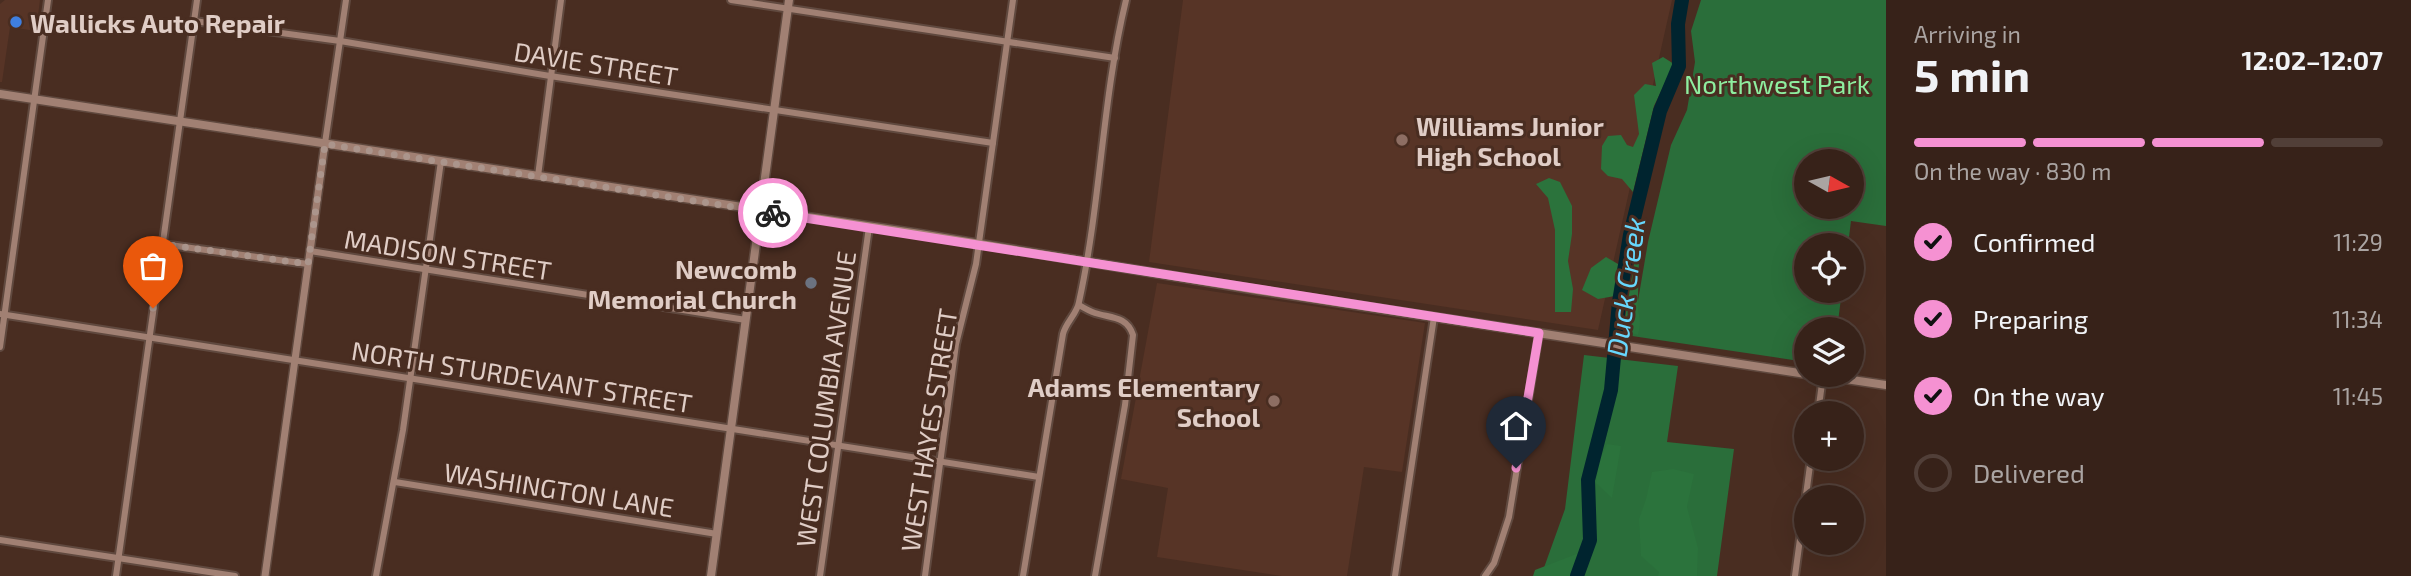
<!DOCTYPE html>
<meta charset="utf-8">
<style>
body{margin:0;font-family:"Exo 2",sans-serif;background:#3e2a22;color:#f1f3f6;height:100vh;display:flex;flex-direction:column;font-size:26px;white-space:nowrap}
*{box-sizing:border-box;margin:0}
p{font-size:23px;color:#aaa4a2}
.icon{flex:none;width:38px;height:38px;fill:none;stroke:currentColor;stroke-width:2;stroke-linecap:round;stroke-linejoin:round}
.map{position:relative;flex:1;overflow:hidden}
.details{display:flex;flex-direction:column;background:#372219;width:525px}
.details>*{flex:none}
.needle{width:46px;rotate:98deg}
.controls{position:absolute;left:1794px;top:149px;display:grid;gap:14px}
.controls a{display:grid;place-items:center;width:70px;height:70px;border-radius:50%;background:#372219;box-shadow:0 7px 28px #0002,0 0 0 2px #513f38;font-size:35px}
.pin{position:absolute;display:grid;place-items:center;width:60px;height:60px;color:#fff;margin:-72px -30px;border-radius:50% 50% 50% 0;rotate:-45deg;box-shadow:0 0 7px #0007}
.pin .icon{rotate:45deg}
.courier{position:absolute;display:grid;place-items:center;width:70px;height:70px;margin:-35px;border:5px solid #f591d2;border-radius:50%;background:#fff;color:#222;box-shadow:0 2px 9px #0007}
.head em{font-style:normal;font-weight:700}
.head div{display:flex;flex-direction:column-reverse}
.head{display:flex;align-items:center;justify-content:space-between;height:119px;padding:0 28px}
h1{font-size:46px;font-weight:700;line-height:52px}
.bar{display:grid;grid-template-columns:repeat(4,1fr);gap:10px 7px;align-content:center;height:84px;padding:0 28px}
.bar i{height:9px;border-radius:5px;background:#513f38}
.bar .selected{background:#f591d2}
.bar p{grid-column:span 4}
ol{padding:0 28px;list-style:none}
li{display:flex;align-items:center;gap:21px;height:77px}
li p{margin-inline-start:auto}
li .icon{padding:7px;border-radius:50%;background:#f591d2;color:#111;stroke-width:4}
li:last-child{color:#aaa4a2}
li i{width:38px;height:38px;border:4px solid #513f38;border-radius:50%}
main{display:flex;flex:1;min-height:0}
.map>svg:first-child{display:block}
</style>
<main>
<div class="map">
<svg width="1886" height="576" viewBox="0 0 1886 576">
<rect width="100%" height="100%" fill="#492d21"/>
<g fill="#573426">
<path d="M 5,0 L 40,0 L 36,31 L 10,27 L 2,82 L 0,82 L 0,4 Z"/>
<path d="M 1183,0 L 1672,0 L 1598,330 L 1149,262 Z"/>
<path d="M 1157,283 L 1425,323 L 1402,472 L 1364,467 L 1347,576 L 1282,576 L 1157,557 L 1168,488 L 1121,479 Z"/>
</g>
<g fill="#2a6e3a" fill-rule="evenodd">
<path d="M 1701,0 L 1886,0 L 1886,226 L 1851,221 L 1848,245 L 1806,245 L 1806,290 L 1842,291 L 1837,329 L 1806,329 L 1806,362 L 1632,336 L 1648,242 L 1671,145 L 1687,110 L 1695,62 L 1691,31 ZM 1806,161 L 1852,161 L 1852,206 L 1806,206 Z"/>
<path d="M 1584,355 L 1678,366 L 1667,442 L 1734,449 L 1717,576 L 1541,576 L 1565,509 Z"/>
</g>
<g fill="#2b733c">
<path d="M 1663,57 L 1674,64 L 1654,106 L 1633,192 L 1622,179 L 1608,176 L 1601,169 L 1602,146 L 1608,136 L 1621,135 L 1627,145 L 1633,147 L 1639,134 L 1634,95 L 1645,84 L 1656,86 L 1652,63 Z"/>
<path d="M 1549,178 L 1560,182 L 1572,206 L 1572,234 L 1568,261 L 1573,289 L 1571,312 L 1555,312 L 1555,230 L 1548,198 L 1536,184 Z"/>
<path d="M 1638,240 C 1640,261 1638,281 1638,302 C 1637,318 1643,315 1638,335 L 1623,331 Z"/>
<path d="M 1606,257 L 1618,264 L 1615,296 L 1598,299 L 1582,290 L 1591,268 Z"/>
<path d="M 1607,444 L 1621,446 L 1612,498 L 1596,483 L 1599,461 Z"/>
<path d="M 1673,469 L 1694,474 L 1687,507 L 1698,548 L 1697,576 L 1658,576 L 1659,572 L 1641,556 L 1639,519 L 1646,499 L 1652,472 Z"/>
<path d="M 1579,553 L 1573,576 L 1533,576 L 1535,570 Z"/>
</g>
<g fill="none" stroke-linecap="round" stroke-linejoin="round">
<path stroke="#00242f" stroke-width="14" d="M 1577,576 L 1590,540 L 1588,480 L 1611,390 L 1619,302 L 1630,235 L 1660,111 L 1679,66 L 1678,24 L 1682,0"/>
<defs>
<g id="minor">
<path d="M 731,0 L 1115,58"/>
<path d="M 194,21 L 340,41 L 550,76 L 993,143"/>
<path d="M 325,143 L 346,0"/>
<path d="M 538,176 L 561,0"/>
<path d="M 162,244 L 308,264"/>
<path d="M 310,251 L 746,320"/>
<path d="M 1079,305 C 1084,308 1089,311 1095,313 C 1111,318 1127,316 1133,335 L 1125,405 L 1095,576"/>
<path d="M 0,314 L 1039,477"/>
<path d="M 0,347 L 48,0"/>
<path d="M 1818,413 L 1823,376"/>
<path d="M 395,482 L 717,534"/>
<path d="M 0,540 L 235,576"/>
<path d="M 116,576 L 197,0"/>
<path d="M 376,576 L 403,430 L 441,161"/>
<path d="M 820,576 L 869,227"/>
<path d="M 925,576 L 956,344 L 976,264 L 1013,0"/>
<path d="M 1023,576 L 1063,334 C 1066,322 1077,314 1079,302 C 1101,202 1102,99 1126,0"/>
<path d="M 1395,576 L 1434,317"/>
<path d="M 1485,576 L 1494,563 L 1509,517 L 1539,333"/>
<path d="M 1795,576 L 1811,458"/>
</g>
<path id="tertiary" d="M 265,576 L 325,143"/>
<g id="secondary">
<path d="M 0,94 L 920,234 L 1257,290 L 1806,374"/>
<path d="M 1812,374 L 1886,385"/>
<path d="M 711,576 L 789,0"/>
</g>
</defs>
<use href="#minor" stroke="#60493f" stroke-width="10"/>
<use href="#tertiary" stroke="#60493f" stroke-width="10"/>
<use href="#secondary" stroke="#60493f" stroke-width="11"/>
<use href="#minor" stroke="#a18073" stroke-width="6"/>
<use href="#tertiary" stroke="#a18073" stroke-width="7"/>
<use href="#secondary" stroke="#a18073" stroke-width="8"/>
</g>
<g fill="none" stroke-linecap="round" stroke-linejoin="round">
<path stroke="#ab958c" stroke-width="7" stroke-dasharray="0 12.6" d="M 153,308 L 162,244 L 308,264 L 325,144 L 773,213"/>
<path stroke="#f591d2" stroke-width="9" d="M 773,213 L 1539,333 L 1516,468"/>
</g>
<circle fill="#3f7fe0" stroke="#492d21" stroke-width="2.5" cx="16" cy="22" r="7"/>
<g fill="#8d6e63" stroke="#492d21" stroke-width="2.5">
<circle cx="1402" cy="140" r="7"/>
<circle cx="1274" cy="401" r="7"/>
</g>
<circle fill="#6b7280" stroke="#492d21" stroke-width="2.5" cx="811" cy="283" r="7"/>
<g text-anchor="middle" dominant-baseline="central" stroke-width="6" stroke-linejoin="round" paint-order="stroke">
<g font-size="26" font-weight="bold" fill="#e0cdc6" stroke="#492d21" text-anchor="start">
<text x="30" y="22">Wallicks Auto Repair</text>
<text x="1416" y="125">Williams Junior<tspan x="1416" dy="30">High School</tspan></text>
<text x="797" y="268" text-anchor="end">Newcomb<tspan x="797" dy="30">Memorial Church</tspan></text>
<text x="1260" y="386" text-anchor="end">Adams Elementary<tspan x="1260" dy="30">School</tspan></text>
</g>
<g font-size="26" fill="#e0cdc6" stroke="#492d21">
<text transform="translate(596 63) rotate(9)">DAVIE STREET</text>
<text transform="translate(448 254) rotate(9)">MADISON STREET</text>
<text transform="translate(522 376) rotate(9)">NORTH STURDEVANT STREET</text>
<text transform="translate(825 399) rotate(-82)">WEST COLUMBIA AVENUE</text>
<text transform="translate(928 430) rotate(-81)">WEST HAYES STREET</text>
<text transform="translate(559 489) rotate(9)">WASHINGTON LANE</text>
</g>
<g font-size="26" fill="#8eee9f" stroke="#492d21">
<text x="1777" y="83">Northwest Park</text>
</g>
<g font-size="28" font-style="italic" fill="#67d7fc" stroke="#492d21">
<text transform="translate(1625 287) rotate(-82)">Duck Creek</text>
</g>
</g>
</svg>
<div class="controls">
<a><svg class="needle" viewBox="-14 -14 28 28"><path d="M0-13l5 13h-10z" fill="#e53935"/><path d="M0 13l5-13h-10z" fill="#aaa4a2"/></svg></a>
<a><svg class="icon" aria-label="locate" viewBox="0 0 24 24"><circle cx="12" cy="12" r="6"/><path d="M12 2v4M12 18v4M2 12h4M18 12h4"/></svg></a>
<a><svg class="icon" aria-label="layers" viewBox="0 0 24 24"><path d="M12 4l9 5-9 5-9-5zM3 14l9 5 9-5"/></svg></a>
<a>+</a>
<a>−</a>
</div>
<div class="pin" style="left:153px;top:308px;background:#ea580c"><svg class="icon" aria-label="bag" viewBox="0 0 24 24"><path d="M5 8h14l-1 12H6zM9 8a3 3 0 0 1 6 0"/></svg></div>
<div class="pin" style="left:1516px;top:468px;background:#1f2937"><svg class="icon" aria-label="home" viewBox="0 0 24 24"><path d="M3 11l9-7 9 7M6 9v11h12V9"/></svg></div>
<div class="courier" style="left:773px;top:213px"><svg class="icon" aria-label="bike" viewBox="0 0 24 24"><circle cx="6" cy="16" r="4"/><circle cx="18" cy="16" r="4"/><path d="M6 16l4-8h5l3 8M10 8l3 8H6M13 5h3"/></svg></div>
</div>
<section class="details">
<div class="head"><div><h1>5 min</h1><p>Arriving in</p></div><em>12:02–12:07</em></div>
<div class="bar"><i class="selected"></i><i class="selected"></i><i class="selected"></i><i></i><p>On the way · 830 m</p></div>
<ol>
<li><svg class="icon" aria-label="check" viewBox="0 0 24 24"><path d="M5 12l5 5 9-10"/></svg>Confirmed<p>11:29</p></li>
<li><svg class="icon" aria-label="check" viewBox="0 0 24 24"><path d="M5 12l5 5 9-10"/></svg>Preparing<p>11:34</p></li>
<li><svg class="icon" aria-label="check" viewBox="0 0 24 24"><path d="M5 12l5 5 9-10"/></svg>On the way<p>11:45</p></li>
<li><i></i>Delivered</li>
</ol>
</section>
</main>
